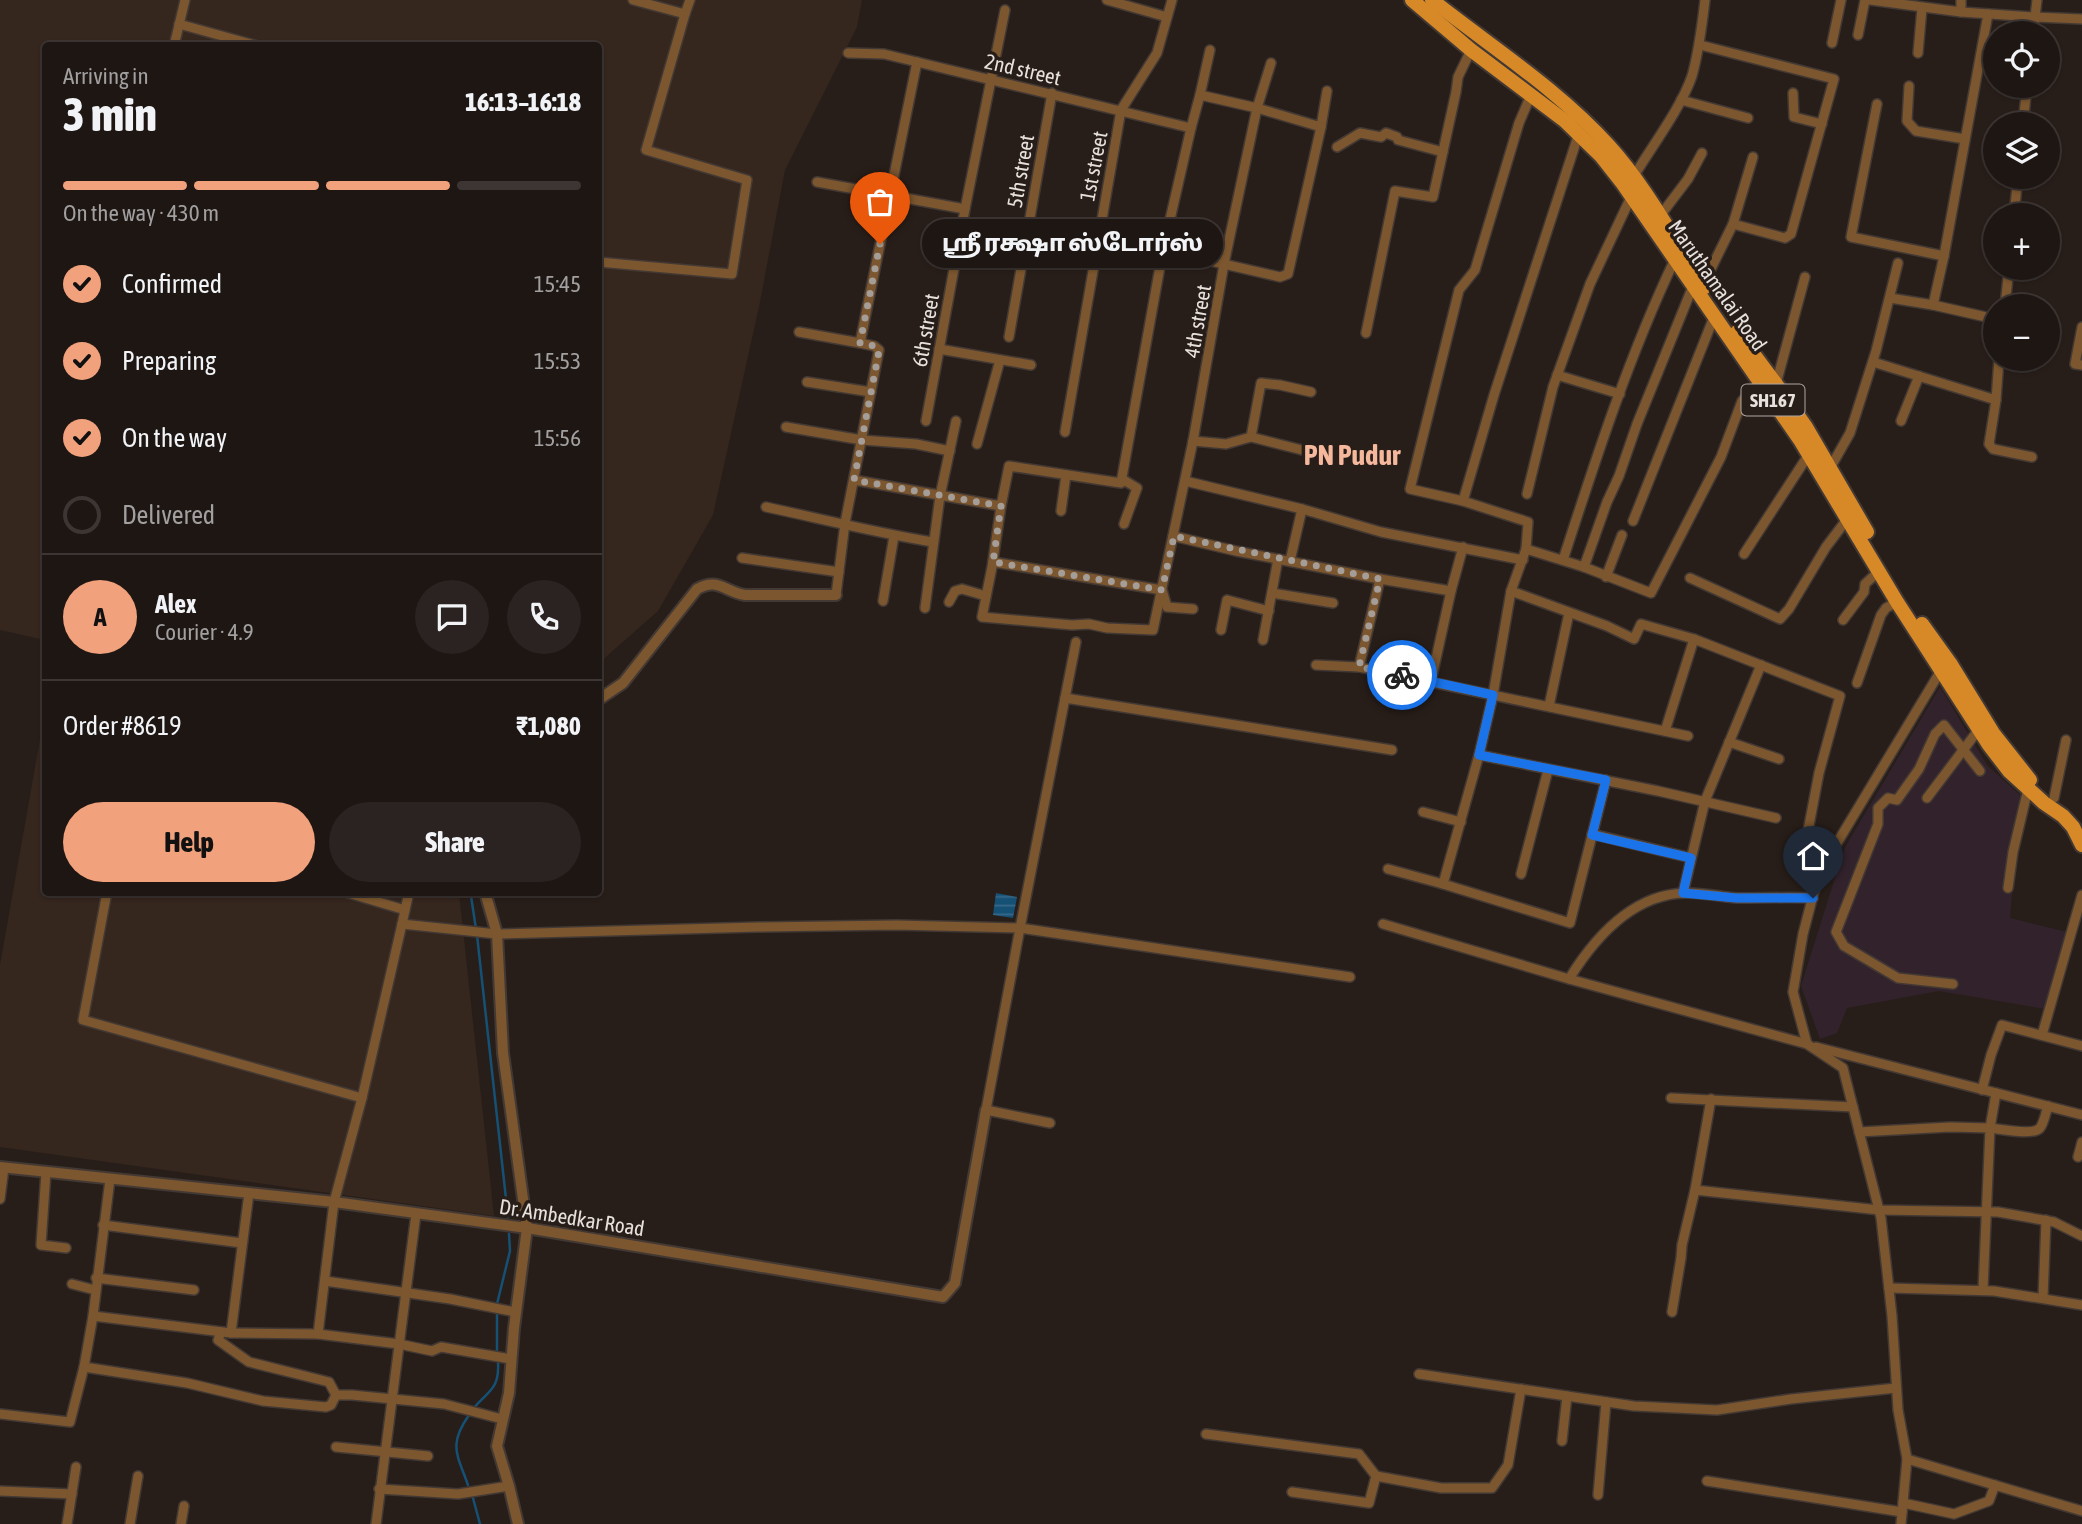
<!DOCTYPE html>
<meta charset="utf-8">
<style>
body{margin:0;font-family:"Asap Condensed","Noto Sans Tamil",sans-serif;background:#2b2321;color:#f1f3f6;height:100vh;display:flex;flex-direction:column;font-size:26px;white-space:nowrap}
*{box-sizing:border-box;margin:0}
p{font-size:23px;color:#a19fa0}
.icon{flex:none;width:38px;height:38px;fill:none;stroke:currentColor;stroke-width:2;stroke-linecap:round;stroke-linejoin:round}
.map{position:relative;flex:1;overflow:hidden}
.details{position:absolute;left:42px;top:42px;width:560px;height:854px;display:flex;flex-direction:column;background:#1e1613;border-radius:7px;box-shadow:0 2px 5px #0004,0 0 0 2px #3c3533}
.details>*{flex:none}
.controls{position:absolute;left:1983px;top:21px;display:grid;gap:14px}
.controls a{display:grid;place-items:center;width:77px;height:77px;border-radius:50%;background:#1e1613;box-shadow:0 2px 5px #0004,0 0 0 2px #3c3533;font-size:35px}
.pin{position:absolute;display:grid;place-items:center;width:60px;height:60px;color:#fff;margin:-72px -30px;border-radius:50% 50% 50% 0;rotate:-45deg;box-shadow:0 0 7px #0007}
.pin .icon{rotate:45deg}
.courier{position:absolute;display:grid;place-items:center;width:70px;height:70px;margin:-35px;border:5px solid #1a73e8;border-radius:50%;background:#fff;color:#222;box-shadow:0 2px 9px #0007}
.bubble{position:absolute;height:49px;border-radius:24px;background:#1e1613;box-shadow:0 2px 5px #0004,0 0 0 2px #3c3533;font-size:23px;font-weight:800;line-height:49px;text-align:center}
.headline em{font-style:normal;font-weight:800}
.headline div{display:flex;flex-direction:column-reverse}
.headline{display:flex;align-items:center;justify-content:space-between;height:119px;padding:0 21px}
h1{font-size:46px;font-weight:800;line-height:52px}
.bar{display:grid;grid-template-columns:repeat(4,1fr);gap:10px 7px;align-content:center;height:84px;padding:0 21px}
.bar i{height:9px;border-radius:5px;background:#3c3533}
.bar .active{background:#f1a17c}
.bar p{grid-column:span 4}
.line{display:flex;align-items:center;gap:18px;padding:0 21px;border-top:2px solid #3c3533}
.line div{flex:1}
.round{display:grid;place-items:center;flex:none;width:74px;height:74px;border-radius:37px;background:#2b2321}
ol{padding:0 21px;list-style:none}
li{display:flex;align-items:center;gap:21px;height:77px}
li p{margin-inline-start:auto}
li .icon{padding:7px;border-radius:50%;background:#f1a17c;color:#111;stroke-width:4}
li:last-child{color:#a19fa0}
li i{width:38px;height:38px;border:4px solid #3c3533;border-radius:50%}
.cta{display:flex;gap:14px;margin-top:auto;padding:14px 21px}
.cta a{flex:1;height:80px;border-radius:42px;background:#f1a17c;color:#111;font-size:28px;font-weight:800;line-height:80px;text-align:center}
.cta a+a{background:#2b2321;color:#f1f3f6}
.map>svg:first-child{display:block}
</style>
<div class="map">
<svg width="2082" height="1524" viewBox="0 0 2082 1524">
<defs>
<pattern id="water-rules" width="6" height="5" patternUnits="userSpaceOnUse" patternTransform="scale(1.75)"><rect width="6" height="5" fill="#155075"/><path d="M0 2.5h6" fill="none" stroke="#376988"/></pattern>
</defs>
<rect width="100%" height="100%" fill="#281e19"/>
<path fill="#32222c" d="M 1940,687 L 1987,765 L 2020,795 L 2010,918 L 2067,932 L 2046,1009 L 1939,991 L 1847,1008 L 1837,1033 L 1820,1039 L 1801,986 L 1844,849 Z"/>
<g fill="#35261e">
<path d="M 0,0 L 862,0 L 857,27 L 785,170 L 760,302 L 713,515 L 658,611 L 599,663 L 598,46 L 46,46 L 45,640 L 0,630 Z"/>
<path d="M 45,711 L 46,892 L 459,893 L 494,1216 L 0,1147 L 0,965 Z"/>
</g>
<path fill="url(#water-rules)" d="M 996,893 L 1017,897 L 1013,918 L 993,915 Z"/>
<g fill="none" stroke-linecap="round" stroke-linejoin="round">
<g stroke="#155075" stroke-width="2.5">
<path d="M 471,896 L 476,929"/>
<path d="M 477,935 L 508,1217"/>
<path d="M 497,1304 L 510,1251 L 509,1234"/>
<path d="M 497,1312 L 497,1350"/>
<path d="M 473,1409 C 488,1390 500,1391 498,1360"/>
<path d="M 468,1485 C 457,1454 448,1445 469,1415"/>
<path d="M 473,1498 L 480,1524"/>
</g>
<defs>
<g id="minor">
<path d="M 633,0 L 685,14 L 690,0"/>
<path d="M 1107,0 L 1167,17"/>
<path d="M 1870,0 L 1961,12 L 1961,0"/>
<path d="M 2037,0 L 2035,17 L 2082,19"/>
<path d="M 1961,12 L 2035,17 L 2033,33"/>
<path d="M 179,24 L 258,46"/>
<path d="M 1858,35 L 1865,0"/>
<path d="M 1832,43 L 1841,0"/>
<path d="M 1700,45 L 1834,79 L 1791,234 L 1785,238 L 1733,224 L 1703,285"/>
<path d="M 174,46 L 185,0"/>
<path d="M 848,53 L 884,54 L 917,62 L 1191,128 L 1163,250 L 1121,483 L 1009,466 L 1001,506 L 854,480"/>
<path d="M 1918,53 L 1922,8"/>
<path d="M 1271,63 L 1257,108 L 1321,127 L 1327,91"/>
<path d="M 1909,86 L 1907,121 L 1916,131 L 1965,139"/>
<path d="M 1793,93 L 1794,117 L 1822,124"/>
<path d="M 1200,95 L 1210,50"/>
<path d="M 1681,100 L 1748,118"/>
<path d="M 1877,104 L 1851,237 L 1944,256"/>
<path d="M 2023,124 L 2027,86"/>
<path d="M 1579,133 L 1494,395 L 1463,501 L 1528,522 L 1526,549 L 1511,591 L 1493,695 L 1479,755 L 1658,791 L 1776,818"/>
<path d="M 1337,147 L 1360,133 L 1381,137 L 1386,133 L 1397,137 L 1398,140 L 1443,152"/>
<path d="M 1630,179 L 1634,176 C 1652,146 1681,108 1692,76 C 1699,51 1702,26 1705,0"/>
<path d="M 817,182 L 965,209"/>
<path d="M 2014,215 L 2018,177"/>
<path d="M 1660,216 L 1688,179 L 1702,153"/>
<path d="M 1733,224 L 1753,157"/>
<path d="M 1098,238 L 1163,250 L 1280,277 L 1288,274 L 1321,127"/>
<path d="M 598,262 L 732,274 L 747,180 L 646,150 L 685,14"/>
<path d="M 1890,298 L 1933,305 L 1995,319"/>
<path d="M 1933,305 L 1944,256 L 1988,14"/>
<path d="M 2005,306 L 2009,268"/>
<path d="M 2082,327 L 2075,364 L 2082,365"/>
<path d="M 799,332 L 860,343"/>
<path d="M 1366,333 L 1395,191 L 1433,197 L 1456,92 L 1458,77 L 1471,50"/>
<path d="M 1009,337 L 1052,93"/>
<path d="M 939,349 L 1031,365"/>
<path d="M 1873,362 L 1996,400 L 1999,359"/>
<path d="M 1557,375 L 1620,394"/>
<path d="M 807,382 L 871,392"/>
<path d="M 1776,384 L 1805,277"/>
<path d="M 1996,400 L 1989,444 L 1993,449 L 2032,457"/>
<path d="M 926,421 L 965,209 L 1005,10"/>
<path d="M 1901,421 L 1919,376"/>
<path d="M 786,427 L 862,440 L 916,444 L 950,451"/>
<path d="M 1065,432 L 1121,110 L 1157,53 L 1172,0"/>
<path d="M 1251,437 L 1261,383 L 1280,385 L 1311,392"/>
<path d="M 1193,441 L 1226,444 L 1251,437 L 1302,450"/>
<path d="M 977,444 L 1000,360"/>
<path d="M 1829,470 L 1850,433 L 1876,351 L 1898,263"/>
<path d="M 1122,479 L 1137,488 L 1124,524"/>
<path d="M 1185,481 L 1302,509 L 1381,532 L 1523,560"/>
<path d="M 1527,494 L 1553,387 L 1590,284 L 1631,197"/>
<path d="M 1463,501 L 1410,489 L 1459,290 L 1475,270 L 1519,123 L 1531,95"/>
<path d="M 1001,506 L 992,567 L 982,617 L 1072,625 L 1089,624 L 1107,628 L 1153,630 L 1193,441 L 1224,264 L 1257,108 L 1200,95 L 1191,128"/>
<path d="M 766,507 C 822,519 877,533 933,542"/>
<path d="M 1061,511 L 1066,475"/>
<path d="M 1633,521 L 1714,317"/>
<path d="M 1173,536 L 1236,551 L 1380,579 L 1359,667 L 1688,736"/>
<path d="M 1526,549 L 1584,567 L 1651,593 L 1721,457 L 1742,401 L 1760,381"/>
<path d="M 1744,554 L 1809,454"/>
<path d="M 742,558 L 839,572"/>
<path d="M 1563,560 C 1596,458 1629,356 1675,259"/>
<path d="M 1290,561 L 1302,509"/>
<path d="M 993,562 L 1162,590 L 1167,607 L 1193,609"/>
<path d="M 1584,567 L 1607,502 L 1619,476 L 1637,424 L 1693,286"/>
<path d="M 1606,577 L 1622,535"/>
<path d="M 1690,578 L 1780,619 L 1789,609 L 1826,547 L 1848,518"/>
<path d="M 1380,579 L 1451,591 L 1431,681"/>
<path d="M 1451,591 L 1463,547"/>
<path d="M 1511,591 L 1607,626 L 1634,639 L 1641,624 L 1694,639 L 1840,696 L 1819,773 L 1807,836 L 1825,863"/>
<path d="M 1272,593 L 1333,603"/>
<path d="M 836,595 L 845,523 L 879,350 L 874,346 L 860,343 L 917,62"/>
<path d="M 883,601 L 894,536"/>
<path d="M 949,602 L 955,591 L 962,589 L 986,596"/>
<path d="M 925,608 L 940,496 L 956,421"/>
<path d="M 1843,620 L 1864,592 L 1865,584 L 1879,571"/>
<path d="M 1221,630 L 1227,600 L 1269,611"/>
<path d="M 1263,640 L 1278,559"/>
<path d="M 1076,642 L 1020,928 L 1350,977"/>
<path d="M 1316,665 L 1359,667"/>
<path d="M 1857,683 L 1881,615 L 1886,608 L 1897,602"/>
<path d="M 1065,698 L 1392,750"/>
<path d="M 1549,706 L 1569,613"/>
<path d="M 1665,731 L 1694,639"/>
<path d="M 1729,742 L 1779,759"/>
<path d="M 1479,755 L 1443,884 L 1570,923 L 1606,780"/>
<path d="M 1927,798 L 1979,729"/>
<path d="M 2054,798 L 2066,740"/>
<path d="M 1423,812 L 1461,822"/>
<path d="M 1592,834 L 1691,858"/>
<path d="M 1388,869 L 1443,884"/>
<path d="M 1521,874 L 1548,770"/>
<path d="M 2008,888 L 2013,852 L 2028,789"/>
<path d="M 107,892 L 83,1020 L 362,1098"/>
<path d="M 345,892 L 405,910"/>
<path d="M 409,892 L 402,924 L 497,934 L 758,927 L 896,925 L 1020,928 L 986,1110 L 1050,1123"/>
<path d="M 1683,893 L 1705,801 L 1761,665"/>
<path d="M 1383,924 L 1569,979 L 1807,1044"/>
<path d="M 1569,979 C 1595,937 1632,895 1684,893 C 1702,892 1720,897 1738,898 C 1763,898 1788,897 1813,898"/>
<path d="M 1953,984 L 1898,978 L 1844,946 L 1836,932 L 1878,824 L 1878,808 L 1888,798 L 1897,800 L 1919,769 L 1935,734 L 1944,725 L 1980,771"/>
<path d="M 2042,1035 L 2082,895"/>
<path d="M 1816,1047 L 2082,1115"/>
<path d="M 1982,1090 L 1991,1055 L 2002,1025 L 2082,1046"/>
<path d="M 1996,1093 L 1990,1128 C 2001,1129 2033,1136 2040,1128 C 2044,1123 2046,1112 2048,1106"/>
<path d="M 1671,1098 L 1853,1107"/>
<path d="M 1859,1132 L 1950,1127 L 1990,1128 L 1983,1290"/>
<path d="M 2078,1157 L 2082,1142"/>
<path d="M 46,1172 L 41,1245 L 66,1248"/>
<path d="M 1695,1190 L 1879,1210 L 1998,1212 L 2054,1222 L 2082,1236"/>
<path d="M 0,1199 L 4,1168"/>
<path d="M 103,1225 L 242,1243"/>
<path d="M 96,1278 L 194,1290"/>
<path d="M 325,1281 L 450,1299 L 515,1312"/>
<path d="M 72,1284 L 95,1290"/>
<path d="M 1889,1288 L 1994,1291 L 2082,1305"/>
<path d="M 2043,1298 L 2046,1220"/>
<path d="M 1672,1312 L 1681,1258 L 1682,1245 L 1695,1190 L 1711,1099"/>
<path d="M 93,1316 L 231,1333 L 249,1193"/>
<path d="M 221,1332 L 218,1340 L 249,1362 L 329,1382 L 336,1395"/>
<path d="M 231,1333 L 318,1334 L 399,1344 L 432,1351 L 441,1347 L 511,1359"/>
<path d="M 318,1334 L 334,1202 L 362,1098 L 402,924"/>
<path d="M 84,1367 L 187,1383 L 263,1401 L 326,1407 L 331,1405 L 336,1395 L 352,1395 L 444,1404 L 502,1419"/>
<path d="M 1419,1374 L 1634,1406 L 1717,1410 L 1791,1399 L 1896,1388"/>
<path d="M 0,1414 L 70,1422 L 84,1367 L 93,1316 L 110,1179"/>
<path d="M 1206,1434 L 1359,1454 L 1376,1476 L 1369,1503 L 1292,1492"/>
<path d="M 1562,1441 L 1567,1396"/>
<path d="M 336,1447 L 428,1456"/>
<path d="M 1907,1459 L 2082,1511"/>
<path d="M 1376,1476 L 1441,1488 L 1492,1488 L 1508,1465 L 1521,1389"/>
<path d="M 1707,1481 L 1902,1512"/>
<path d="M 379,1489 L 458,1494 L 509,1486"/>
<path d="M 0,1491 L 72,1494"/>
<path d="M 1598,1495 L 1606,1402"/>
<path d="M 1903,1503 L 1954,1514 L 1989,1501 L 1995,1485"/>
<path d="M 67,1524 L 76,1467"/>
<path d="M 130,1524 L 138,1476"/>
<path d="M 181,1524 L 184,1506"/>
<path d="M 376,1524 L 416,1214"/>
<path d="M 1901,1524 L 1907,1459 L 1898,1410 L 1892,1316 L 1881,1218 L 1843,1068 L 1807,1044 L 1793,992 L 1803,934 L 1816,884 L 1825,863 L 1943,667"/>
</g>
<g id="tertiary">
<path d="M 598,700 L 623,683 L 697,589 C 718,577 725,592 745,595 L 836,595"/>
<path d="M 485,892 L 497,934 L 503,1053 L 527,1228 L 514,1328 L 509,1393 L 497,1446 L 509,1486 L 518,1524"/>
<path d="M 0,1167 L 334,1202 L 527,1228 L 943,1297 L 955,1283 L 986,1110"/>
</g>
<g id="primary">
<path d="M 1412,0 L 1471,50 L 1565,121 L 1601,156 L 1623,184 L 1800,440 L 1897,602 L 1989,745 L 2009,771 L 2044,803 L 2063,816 L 2073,827 L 2082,845"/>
<path d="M 1432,0 C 1490,46 1559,90 1609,146 C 1647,188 1674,240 1705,287"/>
<path d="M 1737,332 L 1776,384 L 1806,427 L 1867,532"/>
<path d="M 1922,624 L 1950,663 L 1993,733 L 2030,780"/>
</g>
</defs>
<use href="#minor" stroke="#433934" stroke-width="12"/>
<use href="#tertiary" stroke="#433934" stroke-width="14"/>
<use href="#primary" stroke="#433934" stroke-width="18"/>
<use href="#minor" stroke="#7b562e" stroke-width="9"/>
<use href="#tertiary" stroke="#7b562e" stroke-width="10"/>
<use href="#primary" stroke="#d78928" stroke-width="14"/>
</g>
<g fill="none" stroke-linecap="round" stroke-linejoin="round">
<path stroke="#a49d98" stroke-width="7" stroke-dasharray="0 12.6" d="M 880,244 L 860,343 L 874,346 L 879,351 L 854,480 L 1001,506 L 993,562 L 1162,590 L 1174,536 L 1380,579 L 1359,667 L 1402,675"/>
<path stroke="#1a73e8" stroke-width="9" d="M 1402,675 L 1493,695 L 1479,755 L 1606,780 L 1592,835 L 1691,858 L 1683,893 L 1736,898 L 1813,898"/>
</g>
<g text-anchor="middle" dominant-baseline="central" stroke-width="7" stroke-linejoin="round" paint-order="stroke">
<rect fill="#281e19" stroke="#aea6a2" stroke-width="2" x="1741.5" y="384.5" width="63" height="31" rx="5"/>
<g font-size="19" font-weight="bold" fill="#e7e1dd">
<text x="1773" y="400">SH167</text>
</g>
<g font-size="21" fill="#e7e1dd" stroke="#281e19">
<text transform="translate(1023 69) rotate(13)">2nd street</text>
<text transform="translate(1093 166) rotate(-79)">1st street</text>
<text transform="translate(1020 171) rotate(-80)">5th street</text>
<text transform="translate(1718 285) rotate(55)">Maruthamalai Road</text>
<text transform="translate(1197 321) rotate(-80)">4th street</text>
<text transform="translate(925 330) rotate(-80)">6th street</text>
<text transform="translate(572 1217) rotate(9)">Dr. Ambedkar Road</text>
</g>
<g font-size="28" font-weight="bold" fill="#f5b89d" stroke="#281e19">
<text x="1352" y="455">PN Pudur</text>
</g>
</g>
</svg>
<div class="controls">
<a><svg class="icon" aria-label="locate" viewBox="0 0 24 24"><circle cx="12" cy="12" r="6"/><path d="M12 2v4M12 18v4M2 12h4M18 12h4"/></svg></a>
<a><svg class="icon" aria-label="layers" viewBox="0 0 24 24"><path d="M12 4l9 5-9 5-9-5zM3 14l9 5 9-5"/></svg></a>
<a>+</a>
<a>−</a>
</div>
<div class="pin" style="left:880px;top:244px;background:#ea580c"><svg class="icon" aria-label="bag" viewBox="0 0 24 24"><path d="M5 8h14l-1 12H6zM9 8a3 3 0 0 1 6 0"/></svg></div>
<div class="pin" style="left:1813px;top:898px;background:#1f2937"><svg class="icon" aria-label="home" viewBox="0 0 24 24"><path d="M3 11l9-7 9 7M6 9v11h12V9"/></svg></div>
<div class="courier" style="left:1402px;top:675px"><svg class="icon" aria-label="bike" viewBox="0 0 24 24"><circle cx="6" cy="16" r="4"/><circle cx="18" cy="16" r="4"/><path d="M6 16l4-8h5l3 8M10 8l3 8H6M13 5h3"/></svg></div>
<div class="bubble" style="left:922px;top:219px;width:301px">ஶ்ரீ ரக்ஷா ஸ்டோர்ஸ்</div>
<section class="details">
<div class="headline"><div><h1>3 min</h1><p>Arriving in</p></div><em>16:13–16:18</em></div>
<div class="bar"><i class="active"></i><i class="active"></i><i class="active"></i><i></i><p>On the way · 430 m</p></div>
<ol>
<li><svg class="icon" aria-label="check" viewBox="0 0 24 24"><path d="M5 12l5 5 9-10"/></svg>Confirmed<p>15:45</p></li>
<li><svg class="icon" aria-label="check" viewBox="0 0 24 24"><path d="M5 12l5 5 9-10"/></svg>Preparing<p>15:53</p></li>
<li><svg class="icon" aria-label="check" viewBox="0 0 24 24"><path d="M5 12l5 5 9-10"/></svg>On the way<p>15:56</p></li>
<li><i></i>Delivered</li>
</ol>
<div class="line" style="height:126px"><b class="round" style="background:#f1a17c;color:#111">A</b><div><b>Alex</b><p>Courier · 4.9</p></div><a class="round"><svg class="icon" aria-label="chat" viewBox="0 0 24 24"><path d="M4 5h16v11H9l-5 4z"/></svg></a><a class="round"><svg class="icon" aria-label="phone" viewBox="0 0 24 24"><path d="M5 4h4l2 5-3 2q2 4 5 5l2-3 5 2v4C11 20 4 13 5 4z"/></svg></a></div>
<div class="line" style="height:91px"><div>Order #8619</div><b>₹1,080</b></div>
<div class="cta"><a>Help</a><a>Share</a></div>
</section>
</div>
